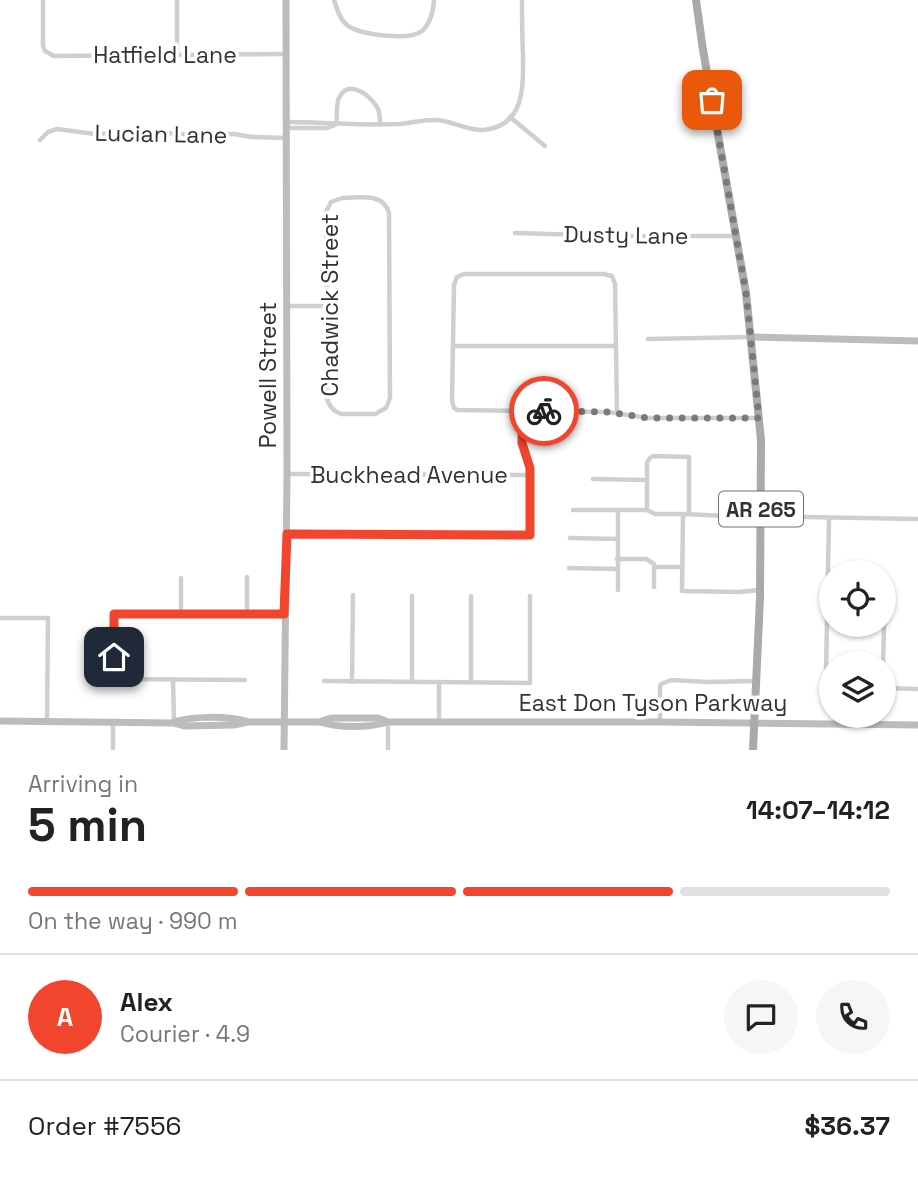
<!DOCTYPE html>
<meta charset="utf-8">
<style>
body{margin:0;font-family:"Space Grotesk",sans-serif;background:#f6f6f6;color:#222;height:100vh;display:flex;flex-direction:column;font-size:26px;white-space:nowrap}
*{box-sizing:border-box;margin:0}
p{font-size:23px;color:#767676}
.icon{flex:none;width:38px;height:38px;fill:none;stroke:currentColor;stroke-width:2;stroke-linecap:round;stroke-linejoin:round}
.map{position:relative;height:750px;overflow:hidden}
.drawer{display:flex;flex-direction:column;background:#fff;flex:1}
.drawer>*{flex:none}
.tools{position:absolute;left:819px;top:560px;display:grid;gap:14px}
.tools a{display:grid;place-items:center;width:77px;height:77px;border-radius:50%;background:#fff;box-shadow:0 2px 5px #0004;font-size:35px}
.pin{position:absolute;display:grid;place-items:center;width:60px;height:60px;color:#fff;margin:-30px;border-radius:14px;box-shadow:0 4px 10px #0006}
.courier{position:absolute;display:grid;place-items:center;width:70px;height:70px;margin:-35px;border:5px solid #f1452d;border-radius:50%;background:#fff;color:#222;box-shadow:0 2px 9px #0007}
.head em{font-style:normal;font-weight:700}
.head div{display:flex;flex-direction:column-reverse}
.head{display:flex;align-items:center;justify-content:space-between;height:119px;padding:0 28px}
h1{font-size:46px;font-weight:700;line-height:52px}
.bar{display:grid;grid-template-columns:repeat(4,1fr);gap:10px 7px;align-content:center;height:84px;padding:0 28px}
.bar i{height:9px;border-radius:5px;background:#e0e0e0}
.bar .on{background:#f1452d}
.bar p{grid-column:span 4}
.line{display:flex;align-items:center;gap:18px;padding:0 28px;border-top:2px solid #e0e0e0}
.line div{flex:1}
.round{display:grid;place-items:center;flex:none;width:74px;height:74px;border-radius:37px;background:#f6f6f6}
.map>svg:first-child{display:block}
</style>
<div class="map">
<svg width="918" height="750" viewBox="0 0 918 750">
<rect width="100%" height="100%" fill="#fff"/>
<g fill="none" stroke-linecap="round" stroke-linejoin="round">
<g stroke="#cfcfcf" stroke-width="4.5">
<path d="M 43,0 L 43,46 L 45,51 L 54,56 L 286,54"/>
<path d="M 177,0 L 177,55"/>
<path d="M 334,0 C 337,8 339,19 347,25 C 359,35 410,41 422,31 C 431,23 433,11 434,0"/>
<path d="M 510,117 L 545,146"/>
<path d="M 287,122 C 324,122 362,126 400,124 C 412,123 424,119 437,120 C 453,121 467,131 484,130 C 526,125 523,85 523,54 C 522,36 522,18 522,0"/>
<path d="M 336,124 C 338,116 335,103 340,96 C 350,79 370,96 377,107 C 380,112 380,118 380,124"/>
<path d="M 287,128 L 327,128 L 335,125"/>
<path d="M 40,140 L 48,132 L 57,129 L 95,134 L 159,132 L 176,134 L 234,134 L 252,137 L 286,138"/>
<path d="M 342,198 C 360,198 383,192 389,213 L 390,398 L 386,408 L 375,414 L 341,414 C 333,411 330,407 327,399 L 326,212 L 331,202 Z"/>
<path d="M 515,233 L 619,236 L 735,236"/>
<path d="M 287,306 L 327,306"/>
<path d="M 648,339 L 751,337"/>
<path d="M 453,346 L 616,346"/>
<path d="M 617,413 L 615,284 L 612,276 L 604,274 L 464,274 L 457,277 L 454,285 L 452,401 L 454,408 L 457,410 L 608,412 L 648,418 L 759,418"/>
<path d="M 287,474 L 530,475"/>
<path d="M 593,479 L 647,480"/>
<path d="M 573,510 L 647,510"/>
<path d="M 683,514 L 655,514 L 647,510 L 647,462 L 650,458 L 653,456 L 689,457 L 689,514"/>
<path d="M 727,516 L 683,514 L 682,591 L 739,592 L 759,590"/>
<path d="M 754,516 L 752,519 L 731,519 L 727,516 L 730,513 L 751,513 L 754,516 L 918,519"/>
<path d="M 829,518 L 826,672 L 831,683"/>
<path d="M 287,534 L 530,535 L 530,468 L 522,443 L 523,411"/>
<path d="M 570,538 L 618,539"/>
<path d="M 617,559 L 646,559 L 654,564 L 654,587"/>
<path d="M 655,567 L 682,567"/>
<path d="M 569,568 L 617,569"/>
<path d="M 247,577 L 247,614"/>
<path d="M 181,578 L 181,615"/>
<path d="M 618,590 L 618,510"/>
<path d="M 412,596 L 412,682"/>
<path d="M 0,618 L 48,618 L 47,721"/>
<path d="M 883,663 L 884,628 L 888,581"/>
<path d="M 173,680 L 174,722"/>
<path d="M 245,680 L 114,679 L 114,614 L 284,614"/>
<path d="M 324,681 L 530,683 L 530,596"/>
<path d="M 352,682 L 353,595"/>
<path d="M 439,682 L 439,722"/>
<path d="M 471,682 L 471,596"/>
<path d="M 884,688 L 918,689"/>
<path d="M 660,722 L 660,688 L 661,684 L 671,680 L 708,682 L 755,681"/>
<path d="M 113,723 L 113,750"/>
<path d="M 388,750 L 388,723"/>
</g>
<g stroke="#bcbcbc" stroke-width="7">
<path d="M 751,337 L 918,341"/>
<path d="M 0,721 L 174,723 L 185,726 L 234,725 L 248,722 L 319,722 L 331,718 L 378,718 L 388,722 L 660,722 L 918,725"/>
<path d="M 174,722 C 193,716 226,716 245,721"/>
<path d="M 320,722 C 338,728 370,728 387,722"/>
<path d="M 284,750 L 287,474 L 286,0"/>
</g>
<path stroke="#aaa" stroke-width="8" d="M 696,0 L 703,50 L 746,293 L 761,440 L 760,598 L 753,750"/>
</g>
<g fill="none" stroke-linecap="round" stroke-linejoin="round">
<path stroke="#7a7a7a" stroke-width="7" stroke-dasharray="0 12.6" d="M 544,411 L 608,412 L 648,418 L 759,418 L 746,293 L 712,100"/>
<path stroke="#f1452d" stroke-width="9" d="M 114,657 L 114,614 L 284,614 L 287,534 L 530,535 L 530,468 L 522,443 L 523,411 L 544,411"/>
</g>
<g text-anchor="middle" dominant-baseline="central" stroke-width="7" stroke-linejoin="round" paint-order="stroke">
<rect fill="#fff" stroke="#707070" stroke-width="2" x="719" y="491.5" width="84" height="35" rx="5"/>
<g font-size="21" font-weight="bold" fill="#323232">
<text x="761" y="509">AR 265</text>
</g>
<g font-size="23" fill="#323232" stroke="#fff">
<text x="165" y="55">Hatfield Lane</text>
<text transform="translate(161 134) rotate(1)">Lucian Lane</text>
<text transform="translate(626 235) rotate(1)">Dusty Lane</text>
<text transform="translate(330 305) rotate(-90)">Chadwick Street</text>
<text transform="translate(268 375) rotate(-90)">Powell Street</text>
<text x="409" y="475">Buckhead Avenue</text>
<text x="653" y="703">East Don Tyson Parkway</text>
</g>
</g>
</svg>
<div class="tools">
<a><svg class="icon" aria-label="locate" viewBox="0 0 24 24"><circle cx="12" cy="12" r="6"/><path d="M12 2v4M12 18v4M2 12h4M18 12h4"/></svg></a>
<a><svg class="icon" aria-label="layers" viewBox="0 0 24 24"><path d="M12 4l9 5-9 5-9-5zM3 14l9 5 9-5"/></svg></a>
</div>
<div class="pin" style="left:712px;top:100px;background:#ea580c"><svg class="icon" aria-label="bag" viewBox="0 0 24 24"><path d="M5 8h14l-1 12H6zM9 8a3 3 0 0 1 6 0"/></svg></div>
<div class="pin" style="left:114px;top:657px;background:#1f2937"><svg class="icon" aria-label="home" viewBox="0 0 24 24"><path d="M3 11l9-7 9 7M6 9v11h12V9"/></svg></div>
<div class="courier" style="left:544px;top:411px"><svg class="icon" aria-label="bike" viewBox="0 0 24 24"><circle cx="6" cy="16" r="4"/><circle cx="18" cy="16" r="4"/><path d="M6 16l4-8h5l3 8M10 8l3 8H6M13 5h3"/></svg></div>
</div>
<section class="drawer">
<div class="head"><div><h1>5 min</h1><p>Arriving in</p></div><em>14:07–14:12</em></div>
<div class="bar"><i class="on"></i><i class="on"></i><i class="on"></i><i></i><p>On the way · 990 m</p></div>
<div class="line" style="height:126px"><b class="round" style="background:#f1452d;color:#fff">A</b><div><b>Alex</b><p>Courier · 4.9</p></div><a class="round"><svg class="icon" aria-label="chat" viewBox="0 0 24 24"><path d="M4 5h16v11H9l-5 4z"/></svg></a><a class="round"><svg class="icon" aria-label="phone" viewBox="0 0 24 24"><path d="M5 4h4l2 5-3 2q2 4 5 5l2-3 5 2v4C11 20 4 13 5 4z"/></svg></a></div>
<div class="line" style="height:91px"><div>Order #7556</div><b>$36.37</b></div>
</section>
